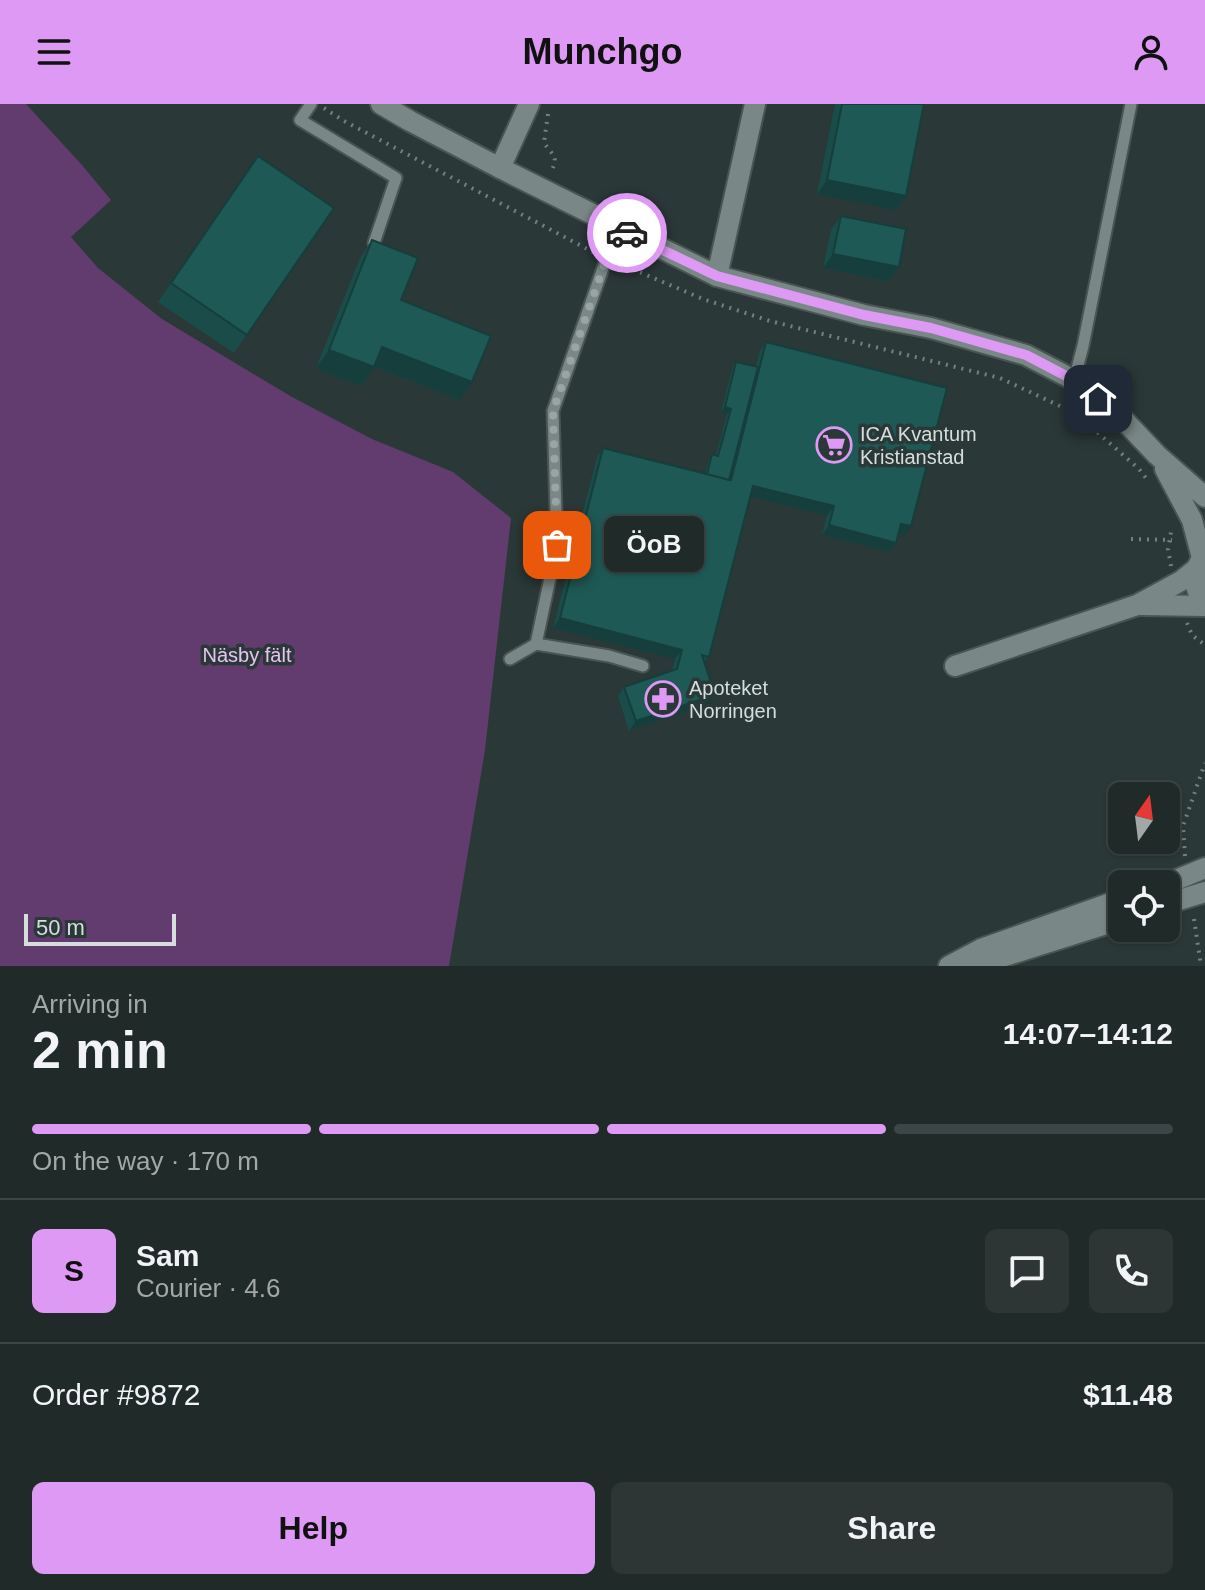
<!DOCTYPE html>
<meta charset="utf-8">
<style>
body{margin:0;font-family:Arial,sans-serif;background:#2d3635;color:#f1f3f6;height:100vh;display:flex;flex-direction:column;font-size:30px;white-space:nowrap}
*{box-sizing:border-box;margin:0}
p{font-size:26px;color:#a2a7a8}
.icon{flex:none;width:44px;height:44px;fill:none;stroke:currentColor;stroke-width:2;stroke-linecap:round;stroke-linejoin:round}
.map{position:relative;height:862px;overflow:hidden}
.drawer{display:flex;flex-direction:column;background:#202a29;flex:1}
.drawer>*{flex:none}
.needle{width:52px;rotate:14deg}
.tools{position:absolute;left:1108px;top:678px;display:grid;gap:16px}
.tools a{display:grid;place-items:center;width:72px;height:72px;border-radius:12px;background:#202a29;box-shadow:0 2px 6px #0004,0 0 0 2px #3d4646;font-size:40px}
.scale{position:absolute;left:24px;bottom:20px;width:152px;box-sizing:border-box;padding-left:8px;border:4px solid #d5dedd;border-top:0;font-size:22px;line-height:28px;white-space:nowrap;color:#d5dedd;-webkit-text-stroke:6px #2a3837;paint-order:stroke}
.pin{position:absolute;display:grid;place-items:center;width:68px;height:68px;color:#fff;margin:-34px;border-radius:16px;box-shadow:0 4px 12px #0006}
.courier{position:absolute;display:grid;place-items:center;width:80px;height:80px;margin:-40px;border:6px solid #dd99f3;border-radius:50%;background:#fff;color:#222;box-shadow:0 2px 10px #0007}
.bubble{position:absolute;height:56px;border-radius:12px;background:#202a29;box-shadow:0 2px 6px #0004,0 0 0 2px #3d4646;font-size:26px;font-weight:800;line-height:56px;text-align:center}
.head em{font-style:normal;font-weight:800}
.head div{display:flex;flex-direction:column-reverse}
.head{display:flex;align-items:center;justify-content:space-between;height:136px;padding:0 32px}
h1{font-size:52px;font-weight:800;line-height:60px}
.bar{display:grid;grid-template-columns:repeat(4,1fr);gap:12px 8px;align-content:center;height:96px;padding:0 32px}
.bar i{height:10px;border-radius:6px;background:#3d4646}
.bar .on{background:#dd99f3}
.bar p{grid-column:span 4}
.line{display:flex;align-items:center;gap:20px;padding:0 32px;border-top:2px solid #3d4646}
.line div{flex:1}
.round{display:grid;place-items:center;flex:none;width:84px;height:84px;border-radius:12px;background:#2d3635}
.button{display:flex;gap:16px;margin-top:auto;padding:16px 32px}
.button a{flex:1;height:92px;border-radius:12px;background:#dd99f3;color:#111;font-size:32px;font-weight:800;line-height:92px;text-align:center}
.button a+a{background:#2d3635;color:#f1f3f6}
header{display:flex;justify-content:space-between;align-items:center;height:104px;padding:0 32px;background:#dd99f3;color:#111;font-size:36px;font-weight:800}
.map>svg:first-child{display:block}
</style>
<header><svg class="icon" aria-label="menu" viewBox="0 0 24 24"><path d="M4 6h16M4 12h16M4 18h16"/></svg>Munchgo<svg class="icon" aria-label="person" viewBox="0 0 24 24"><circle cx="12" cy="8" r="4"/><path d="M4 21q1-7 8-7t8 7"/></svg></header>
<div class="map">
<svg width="1205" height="862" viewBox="0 0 1205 862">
<rect width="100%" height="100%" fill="#2a3837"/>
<path fill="#623b6f" d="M 0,0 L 26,0 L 82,61 L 111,96 L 71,133 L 98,164 L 162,215 L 292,293 L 372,335 L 453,368 L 511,414 L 485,646 L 449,862 L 0,862 Z"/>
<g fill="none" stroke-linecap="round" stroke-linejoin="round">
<defs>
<g id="service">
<path d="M 311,0 L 300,16 L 396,74 L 374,139"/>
<path d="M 1074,276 L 1083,242 L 1131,0"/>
<path d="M 536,540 L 609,552 L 643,562"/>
<path d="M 510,555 L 536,540 L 557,441 L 553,307 L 617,124"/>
</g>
<g id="minor">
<path d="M 500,64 L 529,0"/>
<path d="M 717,172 L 755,0"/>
<path d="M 1141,501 L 1205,502"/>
<path d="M 955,562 L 1137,501 L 1181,477 L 1196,465"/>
</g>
<g id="tertiary">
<path d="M 381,0 L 410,17 L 500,64 L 717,172 L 864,211 L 931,224 L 1026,251 L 1074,276 L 1121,313 L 1157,351 L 1205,393"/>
<path d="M 1165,365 L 1192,416 L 1202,454"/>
<path d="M 1205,451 C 1192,466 1192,483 1205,499"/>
</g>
<g id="secondary">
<path d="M 1166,780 L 1205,764"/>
<path d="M 1166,800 L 1205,788"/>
<path d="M 949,862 L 981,845 L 1122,795"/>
<path d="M 973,862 L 1122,815"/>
</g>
</defs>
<use href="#service" stroke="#495453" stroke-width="15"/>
<use href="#minor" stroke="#495453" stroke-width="24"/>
<use href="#tertiary" stroke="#495453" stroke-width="24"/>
<use href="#secondary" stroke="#495453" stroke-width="24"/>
<g stroke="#758180" stroke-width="4" stroke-dasharray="2 6" stroke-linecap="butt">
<path d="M 324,4 L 344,17 L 595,149"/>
<path d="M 548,10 L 544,38 C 551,52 560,50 551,68"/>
<path d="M 618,159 L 703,195 L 770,217 L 1000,274 L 1062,303 L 1088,320 L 1139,365 L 1146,374"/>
<path d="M 1131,435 L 1172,436"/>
<path d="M 1171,462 L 1168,445 L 1172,423"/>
<path d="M 1187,519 L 1192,531 L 1205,541"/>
<path d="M 1185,752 L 1183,722 L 1205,659"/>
<path d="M 1194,815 L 1201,862"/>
</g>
<use href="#service" stroke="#798886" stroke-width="11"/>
<use href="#minor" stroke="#798886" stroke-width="20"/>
<use href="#tertiary" stroke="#798886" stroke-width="20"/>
<use href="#secondary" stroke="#798886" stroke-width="20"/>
</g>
<g fill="#1a4d49">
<path d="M 835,0 L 924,0 L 896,106 L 817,90 Z"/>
<path d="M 258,52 L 334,104 L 234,249 L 158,198 Z"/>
<path d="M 841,112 L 899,163 L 889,177 L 823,164 L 831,126 Z"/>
<path d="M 372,136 L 401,196 L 460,296 L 374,263 L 361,282 L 316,264 L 360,154 Z"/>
<path d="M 766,238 L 904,432 L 898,430 L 890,448 L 822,431 L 827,412 L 750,392 L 705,559 L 709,600 L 629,627 L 618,592 L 624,583 L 672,567 L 675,555 L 553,524 L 597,353 L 603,344 L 705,370 L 709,355 L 712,350 L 716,351 L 727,310 L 721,308 L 733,262 L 736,258 L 756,262 L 760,247 Z"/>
</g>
<g fill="#153e3c">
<path d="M 827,76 L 906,92 L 896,106 L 817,90 Z"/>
<path d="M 833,150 L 899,163 L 889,177 L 823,164 Z"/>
<path d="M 382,243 L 472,278 L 460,296 L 370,261 Z"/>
<path d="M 329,246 L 374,263 L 361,282 L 316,264 Z"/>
<path d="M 725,303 L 731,305 L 727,310 L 721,308 Z"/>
<path d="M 753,382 L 834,402 L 827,412 L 746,391 Z"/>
<path d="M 901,420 L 911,422 L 904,432 L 894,429 Z"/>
<path d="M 829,421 L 896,439 L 890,448 L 822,431 Z"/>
<path d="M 560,514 L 682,546 L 675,555 L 553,524 Z"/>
<path d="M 715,591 L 709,600 L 629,627 L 636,617 Z"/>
</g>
<g fill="#1e5955" stroke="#153e3c" stroke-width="2">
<path d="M 842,0 L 924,0 L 906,92 L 827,76 Z"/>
<path d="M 258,52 L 334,104 L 247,231 L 171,179 Z"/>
<path d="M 841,112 L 906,125 L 899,163 L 833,150 Z"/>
<path d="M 372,136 L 418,154 L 401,196 L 491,232 L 472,278 L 382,243 L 374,263 L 329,246 Z"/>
<path d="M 766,238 L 947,284 L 911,422 L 901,420 L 896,439 L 829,421 L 834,402 L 753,382 L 709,553 L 702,551 L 715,591 L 636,617 L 624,583 L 677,565 L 682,546 L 560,514 L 603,344 L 731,376 Z"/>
<path d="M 736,258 L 758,263 L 729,376 L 707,370 L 712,350 L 718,352 L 731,305 L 725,303 Z"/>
</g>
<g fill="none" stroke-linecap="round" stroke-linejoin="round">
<path stroke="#99a4a3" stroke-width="8" stroke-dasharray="0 14.4" d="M 557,441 L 553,307 L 617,124 L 627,129"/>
<path stroke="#dd99f3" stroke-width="10" d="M 627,129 L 717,172 L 864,211 L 931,224 L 1026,251 L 1074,276 L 1098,295"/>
</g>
<defs>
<symbol id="supermarket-ring" viewBox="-11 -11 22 22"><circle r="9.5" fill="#2a3837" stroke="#dd99f3" stroke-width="1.5"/><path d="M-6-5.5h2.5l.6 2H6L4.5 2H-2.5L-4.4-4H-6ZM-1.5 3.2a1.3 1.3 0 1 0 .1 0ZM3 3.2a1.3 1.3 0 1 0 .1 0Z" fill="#dd99f3"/></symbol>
<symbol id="pharmacy-ring" viewBox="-11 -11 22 22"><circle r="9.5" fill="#2a3837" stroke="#dd99f3" stroke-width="1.5"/><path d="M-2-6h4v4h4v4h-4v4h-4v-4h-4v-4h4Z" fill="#dd99f3"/></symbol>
</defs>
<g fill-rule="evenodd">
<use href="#supermarket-ring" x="814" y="321" width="40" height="40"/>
<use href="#pharmacy-ring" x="643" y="575" width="40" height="40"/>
</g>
<g text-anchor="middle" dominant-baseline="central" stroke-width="7" stroke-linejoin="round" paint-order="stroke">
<g font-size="20" fill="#d5dedd" stroke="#2a3837" text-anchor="start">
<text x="860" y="330">ICA Kvantum<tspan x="860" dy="23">Kristianstad</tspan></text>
<text x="689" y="584">Apoteket<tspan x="689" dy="23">Norringen</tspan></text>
</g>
<g font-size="20" fill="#e8c2f4" stroke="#2a3837">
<text x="247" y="551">Näsby fält</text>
</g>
</g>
</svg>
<div class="tools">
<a><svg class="needle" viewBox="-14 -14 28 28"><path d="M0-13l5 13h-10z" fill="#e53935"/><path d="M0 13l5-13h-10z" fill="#a2a7a8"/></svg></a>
<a><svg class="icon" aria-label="locate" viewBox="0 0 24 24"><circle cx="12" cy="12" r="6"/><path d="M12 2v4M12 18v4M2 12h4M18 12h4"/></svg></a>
</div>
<div class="scale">50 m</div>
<div class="pin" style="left:557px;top:441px;background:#ea580c"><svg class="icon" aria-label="bag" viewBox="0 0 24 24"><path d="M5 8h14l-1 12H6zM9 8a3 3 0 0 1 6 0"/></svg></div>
<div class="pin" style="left:1098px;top:295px;background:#1f2937"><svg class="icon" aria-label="home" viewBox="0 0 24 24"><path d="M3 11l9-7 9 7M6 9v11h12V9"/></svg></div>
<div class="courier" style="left:627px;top:129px"><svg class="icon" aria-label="car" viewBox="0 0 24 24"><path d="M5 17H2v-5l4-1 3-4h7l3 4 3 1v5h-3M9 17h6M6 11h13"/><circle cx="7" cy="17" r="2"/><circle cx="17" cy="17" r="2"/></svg></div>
<div class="bubble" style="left:604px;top:412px;width:100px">ÖoB</div>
</div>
<section class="drawer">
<div class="head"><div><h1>2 min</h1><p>Arriving in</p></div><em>14:07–14:12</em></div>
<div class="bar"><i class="on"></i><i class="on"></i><i class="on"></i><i></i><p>On the way · 170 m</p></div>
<div class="line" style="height:144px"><b class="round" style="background:#dd99f3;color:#111">S</b><div><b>Sam</b><p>Courier · 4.6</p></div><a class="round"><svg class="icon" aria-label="chat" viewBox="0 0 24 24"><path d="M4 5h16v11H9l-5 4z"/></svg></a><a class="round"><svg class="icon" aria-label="phone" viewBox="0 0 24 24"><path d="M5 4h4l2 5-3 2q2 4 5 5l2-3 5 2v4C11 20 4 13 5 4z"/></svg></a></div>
<div class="line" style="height:104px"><div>Order #9872</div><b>$11.48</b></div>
<div class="button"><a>Help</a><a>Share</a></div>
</section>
